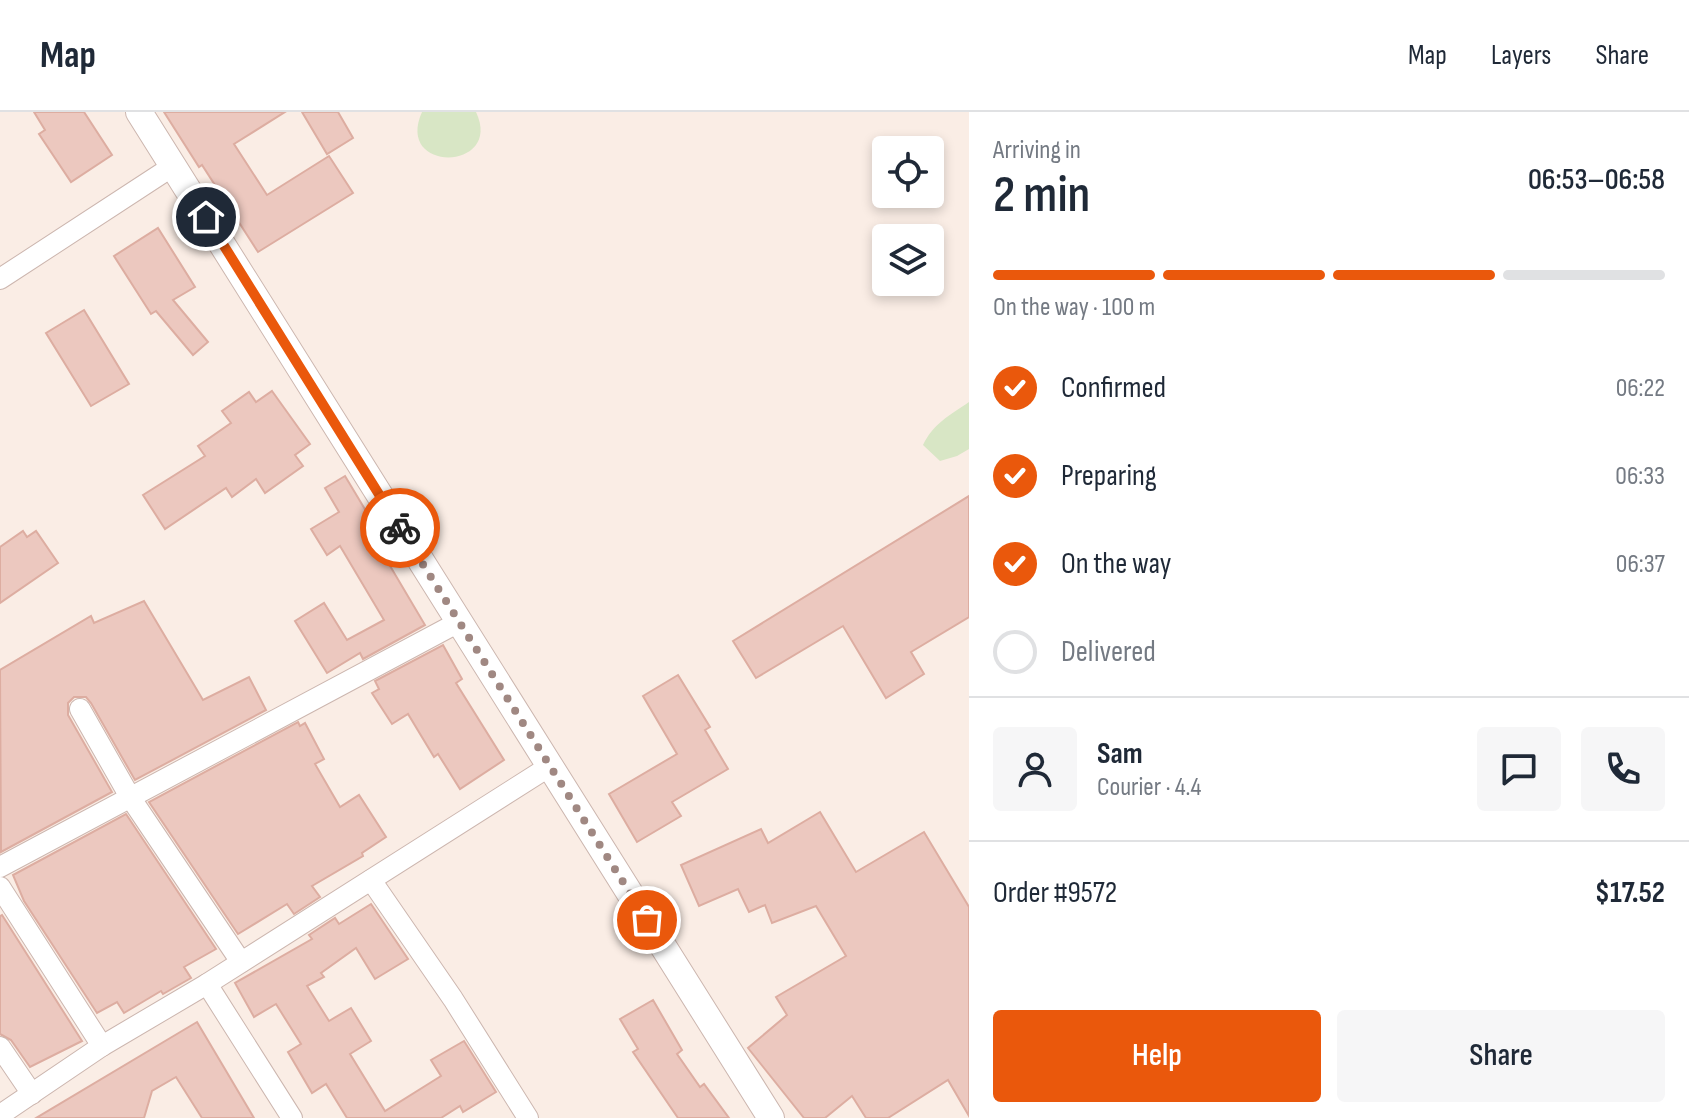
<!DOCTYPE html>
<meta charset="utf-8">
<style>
body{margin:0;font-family:"Sofia Sans Condensed",sans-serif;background:#f6f6f7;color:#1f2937;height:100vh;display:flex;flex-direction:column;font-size:30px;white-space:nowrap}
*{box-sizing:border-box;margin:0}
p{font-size:26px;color:#747a83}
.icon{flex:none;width:44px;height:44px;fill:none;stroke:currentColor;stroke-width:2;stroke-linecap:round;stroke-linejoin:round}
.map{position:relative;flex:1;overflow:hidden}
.details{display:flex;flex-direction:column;background:#fff;width:720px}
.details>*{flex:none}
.fabs{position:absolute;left:872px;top:24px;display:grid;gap:16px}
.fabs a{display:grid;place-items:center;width:72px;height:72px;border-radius:8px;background:#fff;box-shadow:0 4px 12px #0003;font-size:40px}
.pin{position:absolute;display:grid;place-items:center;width:68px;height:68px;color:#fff;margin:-34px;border:4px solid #fff;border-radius:50%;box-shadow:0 2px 8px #0007}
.courier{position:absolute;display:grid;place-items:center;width:80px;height:80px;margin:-40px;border:6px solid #ea580c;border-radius:50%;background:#fff;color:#222;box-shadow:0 2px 10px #0007}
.overview em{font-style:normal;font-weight:600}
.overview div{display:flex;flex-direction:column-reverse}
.overview{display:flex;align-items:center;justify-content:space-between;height:136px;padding:0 24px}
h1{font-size:52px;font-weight:600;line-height:60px}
.bar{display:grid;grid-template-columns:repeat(4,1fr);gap:12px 8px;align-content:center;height:96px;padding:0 24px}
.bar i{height:10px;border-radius:6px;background:#e0e1e3}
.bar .active{background:#ea580c}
.bar p{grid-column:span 4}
.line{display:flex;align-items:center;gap:20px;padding:0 24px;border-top:2px solid #e0e1e3}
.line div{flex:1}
.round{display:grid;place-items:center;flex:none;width:84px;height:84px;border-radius:8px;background:#f6f6f7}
ol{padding:0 24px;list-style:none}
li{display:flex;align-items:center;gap:24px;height:88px}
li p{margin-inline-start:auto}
li .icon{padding:8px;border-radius:50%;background:#ea580c;color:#fff;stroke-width:4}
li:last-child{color:#747a83}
li i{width:44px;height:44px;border:4px solid #e0e1e3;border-radius:50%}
.cta{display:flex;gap:16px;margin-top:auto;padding:16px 24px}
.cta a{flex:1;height:92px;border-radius:8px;background:#ea580c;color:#fff;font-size:32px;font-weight:600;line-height:92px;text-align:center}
.cta a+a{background:#f6f6f7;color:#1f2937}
header{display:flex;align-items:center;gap:48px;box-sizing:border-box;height:112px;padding:0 40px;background:#fff;border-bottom:2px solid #e0e1e3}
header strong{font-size:38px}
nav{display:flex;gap:44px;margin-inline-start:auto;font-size:28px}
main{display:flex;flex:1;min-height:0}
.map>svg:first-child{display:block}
</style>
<header>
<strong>Map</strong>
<nav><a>Map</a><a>Layers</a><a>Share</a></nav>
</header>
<main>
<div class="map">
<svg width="969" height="1006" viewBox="0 0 969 1006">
<rect width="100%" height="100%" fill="#faede5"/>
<g fill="#d8e6c5">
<path d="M 422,0 L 476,0 C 504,59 394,62 422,0 Z"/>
<path d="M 969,290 L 969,337 L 957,344 L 940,349 L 923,333 C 933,312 950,303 969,290 Z"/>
</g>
<g fill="#ecc8bf" stroke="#ddada1" stroke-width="2">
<path d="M 34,0 L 84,0 L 112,43 L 71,70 L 39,22 L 45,18 Z"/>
<path d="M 164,0 L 285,0 L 234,32 L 267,83 L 329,44 L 353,81 L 258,140 L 202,53 L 199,55 Z"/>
<path d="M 302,0 L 338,0 L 353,26 L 327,42 Z"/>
<path d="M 158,116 L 195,175 L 173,188 L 208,230 L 193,243 L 156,199 L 151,202 L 114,144 Z"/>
<path d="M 84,198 L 129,272 L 91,294 L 46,221 Z"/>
<path d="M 272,279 L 310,332 L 295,343 L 303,354 L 265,381 L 256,367 L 232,385 L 226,376 L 165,417 L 143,383 L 205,344 L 198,334 L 231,311 L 222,299 L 249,280 L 256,290 Z"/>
<path d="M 345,364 L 375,414 L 371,416 L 383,442 L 425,513 L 363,547 L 360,541 L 327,561 L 295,509 L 324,491 L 347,528 L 384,508 L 340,434 L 327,443 L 311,417 L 339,400 L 325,376 Z"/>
<path d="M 969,384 L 969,505 L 911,540 L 924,562 L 886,586 L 843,514 L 756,566 L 733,529 Z"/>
<path d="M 23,419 L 27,425 L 36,419 L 58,451 L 0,491 L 0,435 Z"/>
<path d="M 144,489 L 203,588 L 249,565 L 266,598 L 135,668 L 91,591 L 86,585 L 74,585 L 68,591 L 68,603 L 112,680 L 1,740 L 0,558 L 91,504 L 94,511 Z"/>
<path d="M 443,533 L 462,567 L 456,571 L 504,648 L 460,677 L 438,642 L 434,645 L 408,602 L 392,612 L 372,581 L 379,577 L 375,569 Z"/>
<path d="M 678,563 L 710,615 L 705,618 L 728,657 L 672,690 L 681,704 L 637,730 L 609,682 L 677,642 L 643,584 Z"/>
<path d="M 298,610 L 300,614 L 305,611 L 324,647 L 315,652 L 340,695 L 359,683 L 386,725 L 362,741 L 363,744 L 312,774 L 320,785 L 294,802 L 287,792 L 238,822 L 149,690 Z"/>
<path d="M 820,700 L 856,760 L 924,720 L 969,795 L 969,1004 L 948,968 L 888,1006 L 866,1006 L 852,984 L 825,1006 L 804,1006 L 748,936 L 787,903 L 776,885 L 846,844 L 816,794 L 772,811 L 765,793 L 749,800 L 738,777 L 699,794 L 681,753 L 761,717 L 768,731 Z"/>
<path d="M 126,702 L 216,837 L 184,855 L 191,866 L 163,882 L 161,879 L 124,901 L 117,890 L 97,901 L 24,789 L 13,763 Z"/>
<path d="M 371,792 L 408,847 L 375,867 L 356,836 L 321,861 L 324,865 L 307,874 L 329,909 L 351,896 L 371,929 L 350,942 L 385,999 L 441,964 L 431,948 L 464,929 L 496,980 L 463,1000 L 460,994 L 441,1006 L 347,1006 L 326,972 L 312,981 L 288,940 L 301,932 L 276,892 L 254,905 L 235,871 L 312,827 L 309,823 L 335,806 L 339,812 Z"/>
<path d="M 2,803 L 82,929 L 30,955 L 11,928 L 0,922 L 0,804 Z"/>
<path d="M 653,888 L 682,938 L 677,942 L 700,975 L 704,972 L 729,1006 L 678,1006 L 633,940 L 638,937 L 620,907 Z"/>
<path d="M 197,910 L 254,1006 L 202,1006 L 176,965 L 152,979 L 144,1006 L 36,1006 Z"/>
</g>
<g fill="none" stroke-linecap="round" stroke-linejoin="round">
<defs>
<g id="minor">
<path d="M 0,167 L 173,54"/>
<path d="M 80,597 L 130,685 L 241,850"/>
<path d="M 0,755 L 459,510"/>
<path d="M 371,768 L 453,887 L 528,1006"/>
<path d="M 0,775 L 102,934"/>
<path d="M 207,872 L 292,1006"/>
<path d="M 0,935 L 32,982"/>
<path d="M 0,1003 L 102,934 L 207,872 L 550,654"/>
</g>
<path id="tertiary" d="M 139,0 L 771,1006"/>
</defs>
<use href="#minor" stroke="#ccb6af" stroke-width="22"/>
<use href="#tertiary" stroke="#ccb6af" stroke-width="28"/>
<use href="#minor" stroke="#fff" stroke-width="20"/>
<use href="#tertiary" stroke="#fff" stroke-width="26"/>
</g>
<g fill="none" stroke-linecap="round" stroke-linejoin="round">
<path stroke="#a08882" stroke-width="8" stroke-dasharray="0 14.4" d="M 400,416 L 647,808"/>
<path stroke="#ea580c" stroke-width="10" d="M 206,105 L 400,416"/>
</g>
</svg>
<div class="fabs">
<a><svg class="icon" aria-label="locate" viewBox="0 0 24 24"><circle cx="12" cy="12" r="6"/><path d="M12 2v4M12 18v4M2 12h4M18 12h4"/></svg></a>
<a><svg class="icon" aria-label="layers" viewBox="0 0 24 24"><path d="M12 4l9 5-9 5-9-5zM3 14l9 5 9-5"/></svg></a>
</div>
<div class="pin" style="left:647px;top:808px;background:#ea580c"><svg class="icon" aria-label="bag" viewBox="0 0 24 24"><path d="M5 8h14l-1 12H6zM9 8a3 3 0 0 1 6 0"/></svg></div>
<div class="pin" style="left:206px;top:105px;background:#1f2937"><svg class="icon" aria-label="home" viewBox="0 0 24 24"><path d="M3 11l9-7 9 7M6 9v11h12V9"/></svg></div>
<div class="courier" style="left:400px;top:416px"><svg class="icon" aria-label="bike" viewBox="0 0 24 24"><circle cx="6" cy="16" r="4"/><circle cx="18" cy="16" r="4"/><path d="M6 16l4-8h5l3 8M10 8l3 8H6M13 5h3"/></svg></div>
</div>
<section class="details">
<div class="overview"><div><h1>2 min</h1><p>Arriving in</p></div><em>06:53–06:58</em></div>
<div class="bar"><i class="active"></i><i class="active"></i><i class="active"></i><i></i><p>On the way · 100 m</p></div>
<ol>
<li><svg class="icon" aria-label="check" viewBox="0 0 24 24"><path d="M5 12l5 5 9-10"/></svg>Confirmed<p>06:22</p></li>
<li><svg class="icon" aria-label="check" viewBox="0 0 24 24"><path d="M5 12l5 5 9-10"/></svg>Preparing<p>06:33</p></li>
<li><svg class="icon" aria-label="check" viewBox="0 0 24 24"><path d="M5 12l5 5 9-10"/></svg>On the way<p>06:37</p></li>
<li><i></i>Delivered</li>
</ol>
<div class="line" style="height:144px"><a class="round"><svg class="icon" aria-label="person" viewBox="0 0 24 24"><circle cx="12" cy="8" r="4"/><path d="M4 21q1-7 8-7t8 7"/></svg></a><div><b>Sam</b><p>Courier · 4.4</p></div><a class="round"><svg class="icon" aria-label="chat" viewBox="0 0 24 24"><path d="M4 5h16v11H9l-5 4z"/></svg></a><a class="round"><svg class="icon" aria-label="phone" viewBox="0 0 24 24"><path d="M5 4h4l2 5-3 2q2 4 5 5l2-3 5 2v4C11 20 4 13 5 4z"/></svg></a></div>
<div class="line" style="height:104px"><div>Order #9572</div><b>$17.52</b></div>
<div class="cta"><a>Help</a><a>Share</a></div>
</section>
</main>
